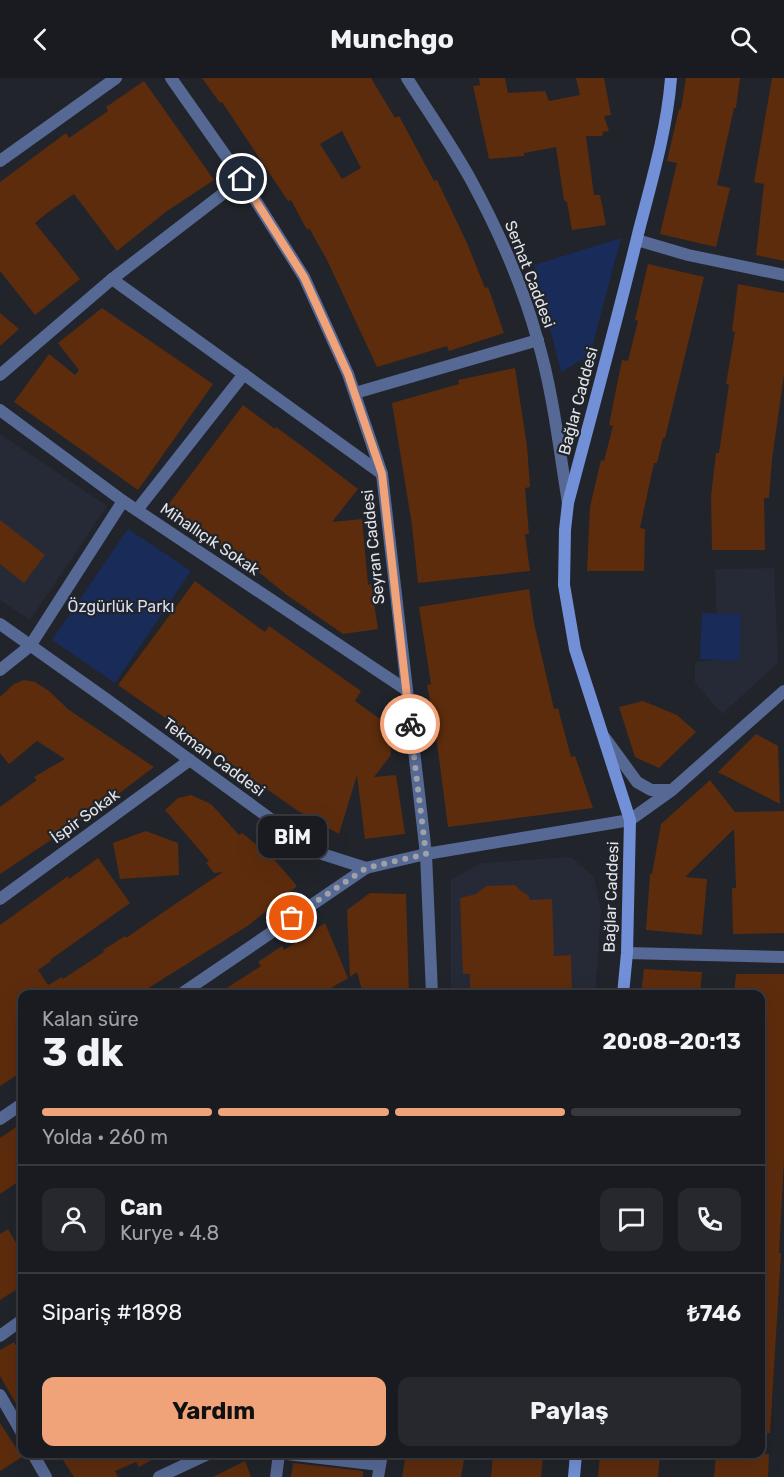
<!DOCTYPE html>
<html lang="tr">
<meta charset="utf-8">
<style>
body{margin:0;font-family:Rubik,sans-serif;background:#26282d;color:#f1f3f6;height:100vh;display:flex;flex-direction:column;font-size:22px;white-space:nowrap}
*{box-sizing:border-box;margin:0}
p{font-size:20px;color:#9fa1a5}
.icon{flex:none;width:33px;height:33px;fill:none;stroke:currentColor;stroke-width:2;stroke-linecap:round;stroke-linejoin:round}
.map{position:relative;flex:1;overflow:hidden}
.panel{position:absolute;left:18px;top:912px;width:747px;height:468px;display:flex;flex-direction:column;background:#191b20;border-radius:12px;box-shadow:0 6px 24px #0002,0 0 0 2px #37393e}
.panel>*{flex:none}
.pin{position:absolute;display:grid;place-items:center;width:51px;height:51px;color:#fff;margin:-26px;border:3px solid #fff;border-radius:50%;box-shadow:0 2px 6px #0007}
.courier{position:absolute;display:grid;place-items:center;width:60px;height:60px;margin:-30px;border:4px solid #f0a279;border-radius:50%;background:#fff;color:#222;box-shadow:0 2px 8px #0007}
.bubble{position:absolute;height:42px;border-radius:12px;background:#191b20;box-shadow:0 6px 24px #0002,0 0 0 2px #37393e;font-size:20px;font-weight:700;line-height:42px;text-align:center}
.head em{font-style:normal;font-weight:700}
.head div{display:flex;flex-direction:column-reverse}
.head{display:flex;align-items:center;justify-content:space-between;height:102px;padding:0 24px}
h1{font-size:39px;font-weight:700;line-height:45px}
.bar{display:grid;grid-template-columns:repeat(4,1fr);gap:9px 6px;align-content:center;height:72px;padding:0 24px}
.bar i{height:8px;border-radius:4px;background:#37393e}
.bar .on{background:#f0a279}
.bar p{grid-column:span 4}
.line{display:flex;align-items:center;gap:15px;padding:0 24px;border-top:2px solid #37393e}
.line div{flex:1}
.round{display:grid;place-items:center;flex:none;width:63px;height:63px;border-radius:12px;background:#26282d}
.action{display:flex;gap:12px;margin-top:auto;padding:12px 24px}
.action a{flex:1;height:69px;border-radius:12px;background:#f0a279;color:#111;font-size:24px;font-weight:700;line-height:69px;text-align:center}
.action a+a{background:#26282d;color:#f1f3f6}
header{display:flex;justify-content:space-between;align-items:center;height:78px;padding:0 24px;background:#191b20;font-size:27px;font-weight:700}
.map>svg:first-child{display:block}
</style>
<header><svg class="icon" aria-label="back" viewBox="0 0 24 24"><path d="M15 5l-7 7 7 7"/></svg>Munchgo<svg class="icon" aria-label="search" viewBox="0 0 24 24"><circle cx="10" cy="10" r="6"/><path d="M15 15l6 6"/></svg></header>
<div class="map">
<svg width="784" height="1399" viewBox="0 0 784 1399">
<rect width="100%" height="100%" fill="#21242a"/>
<g fill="#252a36">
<path d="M 0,356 L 107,428 L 30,542 L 0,522 Z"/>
<path d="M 774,490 L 778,585 L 722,636 L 695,605 L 695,584 L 718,582 L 715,491 Z"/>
<path d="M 571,779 L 594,799 L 601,832 L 595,916 L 451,916 L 451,802 L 481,785 Z"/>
</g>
<g fill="#192b59">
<path d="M 621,160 L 590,277 L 561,294 L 534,187 Z"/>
<path d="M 128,451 L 191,493 L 115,605 L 52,562 Z"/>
<path d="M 702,535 L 741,536 L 739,583 L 700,581 Z"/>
</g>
<g fill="#5d2c0d" fill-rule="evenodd">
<path d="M 202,0 L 371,0 L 395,40 L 399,38 L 434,103 L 437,102 L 467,165 L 485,210 L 488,209 L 504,255 L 449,273 L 447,268 L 377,289 L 327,182 L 309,150 L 307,152 L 291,122 L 288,123 L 222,24 L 220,25 ZM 342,53 L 361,90 L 342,101 L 320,66 Z"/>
<path d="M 479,0 L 505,0 L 508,15 L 545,13 L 549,23 L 580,17 L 576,0 L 604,0 L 611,37 L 604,38 L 609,53 L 603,54 L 602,58 L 586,58 L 594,117 L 600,117 L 606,147 L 572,152 L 567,124 L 564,122 L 556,69 L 524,75 L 524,78 L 489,81 L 473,8 L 480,7 Z"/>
<path d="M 686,0 L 740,0 L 736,30 L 734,30 L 717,107 L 730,110 L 716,169 L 660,156 L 677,85 L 667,83 L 679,31 L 681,31 Z"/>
<path d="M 772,0 L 784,0 L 784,183 L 756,177 L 764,106 L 754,104 Z"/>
<path d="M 144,3 L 214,102 L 167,133 L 117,173 L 74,116 L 47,135 L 35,145 L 80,201 L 35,237 L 0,193 L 0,104 L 66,55 L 69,60 L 108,33 L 106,29 Z"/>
<path d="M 648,186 L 704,199 L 665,360 L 663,360 L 657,385 L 654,385 L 640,450 L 645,451 L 644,493 L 587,493 L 590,429 L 601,382 L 604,383 L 613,348 L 609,347 L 622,282 L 628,283 L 638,243 L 635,242 Z"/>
<path d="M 738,206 L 784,215 L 784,297 L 772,381 L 769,420 L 764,420 L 765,472 L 712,472 L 711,418 L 716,375 L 719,375 L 729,307 L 726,306 L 735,254 L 732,253 Z"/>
<path d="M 102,230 L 213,306 L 138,412 L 14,324 L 49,276 L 75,297 L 79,292 L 58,265 Z"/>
<path d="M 0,235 L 19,251 L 0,268 Z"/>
<path d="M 515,290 L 527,368 L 530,409 L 525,410 L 529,456 L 525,456 L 530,493 L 418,505 L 412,447 L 392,325 L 459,306 L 458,302 Z"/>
<path d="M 243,327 L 275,351 L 276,349 L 306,371 L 358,411 L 332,444 L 362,441 L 368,507 L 371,506 L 378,551 L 343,556 L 287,517 L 250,487 L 165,431 Z"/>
<path d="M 0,442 L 45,477 L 24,505 L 0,486 Z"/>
<path d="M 195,503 L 265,554 L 269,548 L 361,613 L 355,623 L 384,644 L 390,661 L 391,677 L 374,699 L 396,697 L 405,756 L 365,761 L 357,697 L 339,756 L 298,733 L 118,607 Z"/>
<path d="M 529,511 L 534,545 L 554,631 L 558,630 L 571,679 L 575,678 L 593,730 L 448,749 L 434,642 L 427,607 L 431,606 L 419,529 Z"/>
<path d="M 24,602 L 35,604 L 49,613 L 69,632 L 154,689 L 109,723 L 0,796 L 0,729 L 37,702 L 34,699 L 65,681 L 37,663 L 9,686 L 0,675 L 0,619 L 14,606 Z"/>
<path d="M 643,623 L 677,637 L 696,654 L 659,690 L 635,679 L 619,629 Z"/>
<path d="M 756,656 L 778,668 L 780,726 L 718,694 Z"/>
<path d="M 710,702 L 735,734 L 784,733 L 784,855 L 733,856 L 732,810 L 736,810 L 734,751 L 685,799 L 707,801 L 702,857 L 646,852 L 650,796 L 652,796 L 661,746 Z"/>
<path d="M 191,717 L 211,726 L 239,757 L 242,755 L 272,779 L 297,808 L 249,847 L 139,916 L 22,916 L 22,994 L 0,1008 L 0,847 L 68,798 L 69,801 L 98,780 L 130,825 L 50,882 L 51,883 L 38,892 L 48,907 L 62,899 L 63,901 L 104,874 L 103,872 L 125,858 L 126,860 L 165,833 L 223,794 L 214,795 L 206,785 L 209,783 L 165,732 L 178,720 Z"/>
<path d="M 146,753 L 178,765 L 179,797 L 120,801 L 113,765 Z"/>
<path d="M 515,807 L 522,814 L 528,817 L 530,822 L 552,821 L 554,878 L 571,877 L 572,916 L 470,916 L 470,896 L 463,896 L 460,820 L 476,816 L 486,808 Z"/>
<path d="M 370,815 L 406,816 L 409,916 L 363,916 L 357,894 L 350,899 L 347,832 Z"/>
<path d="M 325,845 L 348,900 L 321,916 L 217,916 L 261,888 L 258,884 L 282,868 L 284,872 Z"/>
<path d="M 644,891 L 702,894 L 700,916 L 641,916 Z"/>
<path d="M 736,896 L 784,896 L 784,1082 L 779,1175 L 781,1175 L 770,1355 L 760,1355 L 760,916 L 734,916 Z"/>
<path d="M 22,1045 L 22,1101 L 0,1116 L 0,1060 Z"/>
<path d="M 8,1151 L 22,1175 L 22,1208 L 0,1222 L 0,1156 Z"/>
<path d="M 14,1264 L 22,1278 L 22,1336 L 0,1298 L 0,1272 Z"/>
<path d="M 0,1345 L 22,1379 L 0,1393 Z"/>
<path d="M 59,1376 L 162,1376 L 139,1389 L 136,1384 L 115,1393 L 118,1399 L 74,1399 Z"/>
<path d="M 406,1376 L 465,1376 L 461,1399 L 402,1399 Z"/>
<path d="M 493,1376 L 543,1376 L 541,1399 L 491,1399 Z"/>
<path d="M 600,1376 L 660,1376 L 658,1399 L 598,1399 Z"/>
<path d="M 716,1376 L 769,1376 L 768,1399 L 714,1399 Z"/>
<path d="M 245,1383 L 251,1399 L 213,1399 Z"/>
<path d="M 293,1385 L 363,1393 L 363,1399 L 291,1399 Z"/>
</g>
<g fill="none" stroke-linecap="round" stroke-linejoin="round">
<g stroke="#566995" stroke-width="12">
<path d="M 171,0 L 242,101 L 304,199 L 348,296 L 382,396 L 426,776 L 432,916"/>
<path d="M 0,83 L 116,0"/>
<path d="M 637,162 L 688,177 L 784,197"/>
<path d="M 112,201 L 382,396"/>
<path d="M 0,297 L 112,201 L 242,101"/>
<path d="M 355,315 L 538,262"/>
<path d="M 0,332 L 123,423 L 405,611"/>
<path d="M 137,432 L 244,296"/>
<path d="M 0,546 L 106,621 L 316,774 L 366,790 L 426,776 L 630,742 L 672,712 L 784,613"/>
<path d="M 0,592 L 30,568 L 123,423"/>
<path d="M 605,660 L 637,704 L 651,712 L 671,712"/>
<path d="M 0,821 L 190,682"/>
<path d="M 627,875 L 784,879"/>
<path d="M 181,916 L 366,790"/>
<path d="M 0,1041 L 22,1026"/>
<path d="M 0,1258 L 22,1242"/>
<path d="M 0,1317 L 22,1355"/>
<path d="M 33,1376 L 46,1399"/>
<path d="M 287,1376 L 380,1387"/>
<path d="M 159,1399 L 208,1376"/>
<path d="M 276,1399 L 279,1376"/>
<path d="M 378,1399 L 382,1376"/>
</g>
<path stroke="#566995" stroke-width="12" d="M 407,0 C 429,35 453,69 472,104 C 499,154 522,206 537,260 C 553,313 559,370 568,425"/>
<g stroke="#7290d7" stroke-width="12">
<path d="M 623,916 L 627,875 L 630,742 L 575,571 L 564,507 L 565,452 L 568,425 C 592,334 617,243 639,152 C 652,102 667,51 671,0"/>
<path d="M 574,1399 L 576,1376"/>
</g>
</g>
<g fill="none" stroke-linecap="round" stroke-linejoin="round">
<path stroke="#9ea1a6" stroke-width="6" stroke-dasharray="0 10.8" d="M 292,840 L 366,790 L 426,776 L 410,646"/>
<path stroke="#f0a279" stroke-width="8" d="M 242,101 L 304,199 L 348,296 L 382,396 L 410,646"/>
</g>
<g text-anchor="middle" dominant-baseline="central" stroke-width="4.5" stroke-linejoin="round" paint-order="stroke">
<g font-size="16" fill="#e2e4e9" stroke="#21242a">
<text transform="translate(530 196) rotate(69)">Serhat Caddesi</text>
<text transform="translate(578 323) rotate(-75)">Bağlar Caddesi</text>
<text transform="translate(210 461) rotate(34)">Mihallıçık Sokak</text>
<text transform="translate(373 469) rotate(-96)">Seyran Caddesi</text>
<text transform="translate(214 679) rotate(36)">Tekman Caddesi</text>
<text transform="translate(85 738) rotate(-36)">İspir Sokak</text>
<text transform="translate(611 819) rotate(-88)">Bağlar Caddesi</text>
</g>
<g font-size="16" fill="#d5ddef" stroke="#21242a">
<text x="121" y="528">Özgürlük Parkı</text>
</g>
</g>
</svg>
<div class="pin" style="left:292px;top:840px;background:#ea580c"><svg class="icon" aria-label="bag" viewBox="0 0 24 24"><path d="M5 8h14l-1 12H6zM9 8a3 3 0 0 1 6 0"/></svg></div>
<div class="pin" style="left:242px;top:101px;background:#1f2937"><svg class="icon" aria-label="home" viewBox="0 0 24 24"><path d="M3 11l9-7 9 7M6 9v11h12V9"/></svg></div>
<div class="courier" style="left:410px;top:646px"><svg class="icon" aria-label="bike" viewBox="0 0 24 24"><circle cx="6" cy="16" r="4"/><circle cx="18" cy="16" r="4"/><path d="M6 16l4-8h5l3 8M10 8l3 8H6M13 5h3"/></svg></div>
<div class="bubble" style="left:258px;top:738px;width:69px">BİM</div>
<section class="panel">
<div class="head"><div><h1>3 dk</h1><p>Kalan süre</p></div><em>20:08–20:13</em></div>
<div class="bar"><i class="on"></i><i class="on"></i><i class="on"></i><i></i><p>Yolda · 260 m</p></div>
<div class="line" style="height:108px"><a class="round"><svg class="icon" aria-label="person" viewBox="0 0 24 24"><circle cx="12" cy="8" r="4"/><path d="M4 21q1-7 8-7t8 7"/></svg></a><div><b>Can</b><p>Kurye · 4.8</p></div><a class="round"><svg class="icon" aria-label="chat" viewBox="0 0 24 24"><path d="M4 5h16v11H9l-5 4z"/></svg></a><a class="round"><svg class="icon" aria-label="phone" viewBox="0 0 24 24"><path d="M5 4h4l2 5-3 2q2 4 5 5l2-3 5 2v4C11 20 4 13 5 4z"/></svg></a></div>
<div class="line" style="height:78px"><div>Sipariş #1898</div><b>₺746</b></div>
<div class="action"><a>Yardım</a><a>Paylaş</a></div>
</section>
</div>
